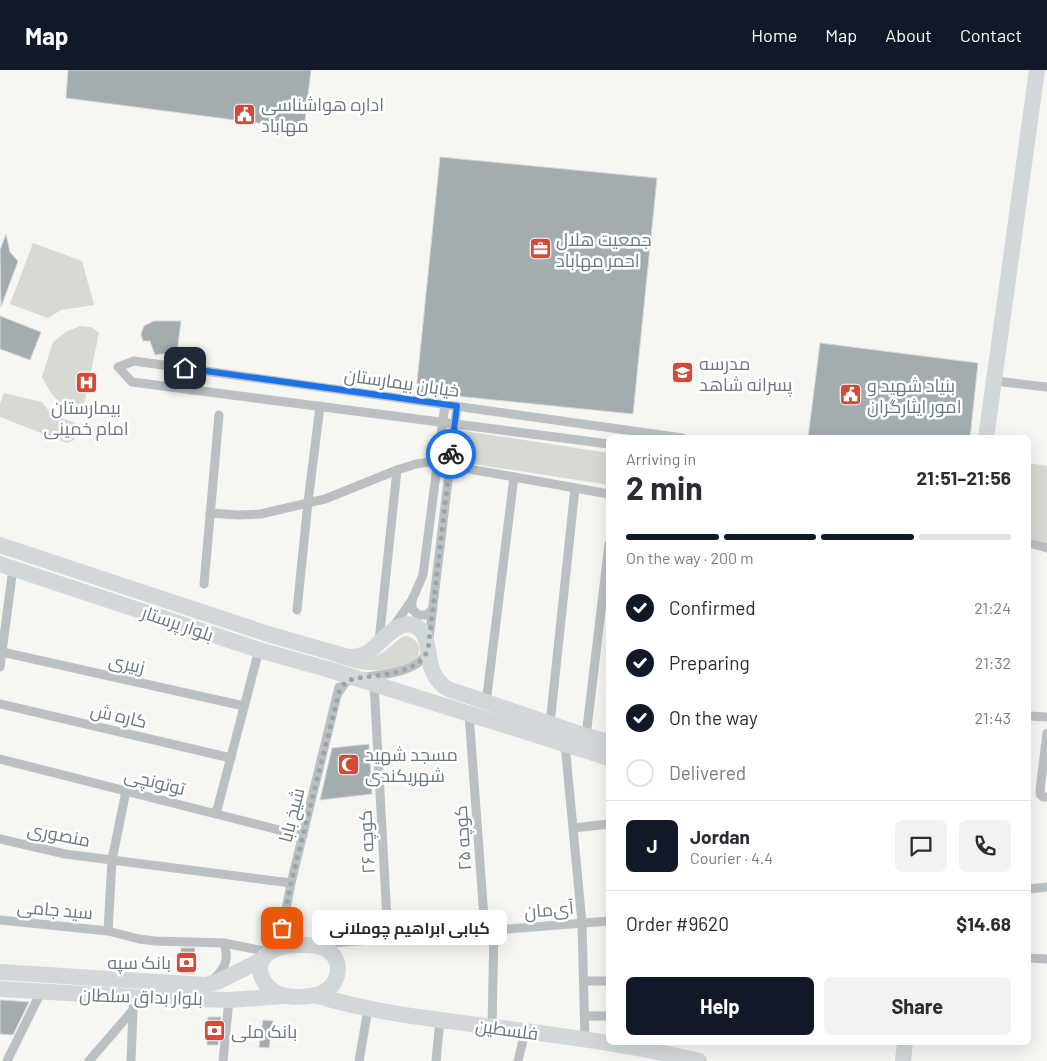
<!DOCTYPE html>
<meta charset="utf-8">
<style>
body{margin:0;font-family:Barlow,Cairo,sans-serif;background:#f2f2f3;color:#2b2b33;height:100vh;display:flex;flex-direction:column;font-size:19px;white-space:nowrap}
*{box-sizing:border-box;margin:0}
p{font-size:16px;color:#7c7c81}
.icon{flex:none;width:28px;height:28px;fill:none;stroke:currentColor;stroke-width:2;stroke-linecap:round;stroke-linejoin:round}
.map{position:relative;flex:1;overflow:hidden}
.sheet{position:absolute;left:606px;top:365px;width:425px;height:610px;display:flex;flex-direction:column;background:#fff;border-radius:8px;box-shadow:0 5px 20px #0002}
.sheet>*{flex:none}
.pin{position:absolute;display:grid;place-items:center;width:42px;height:42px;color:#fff;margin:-21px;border-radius:10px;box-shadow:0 2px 8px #0006}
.courier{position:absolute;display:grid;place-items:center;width:50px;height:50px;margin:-25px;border:4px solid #1a73e8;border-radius:50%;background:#fff;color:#222;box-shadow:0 1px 6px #0007}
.bubble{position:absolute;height:35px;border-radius:8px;background:#fff;box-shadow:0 5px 20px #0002;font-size:16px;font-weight:700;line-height:35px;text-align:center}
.headline em{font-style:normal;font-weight:700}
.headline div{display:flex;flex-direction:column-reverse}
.headline{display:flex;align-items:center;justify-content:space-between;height:85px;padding:0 20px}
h1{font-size:32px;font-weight:700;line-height:38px}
.bar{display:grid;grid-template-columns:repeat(4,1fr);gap:8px 5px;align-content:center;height:60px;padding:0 20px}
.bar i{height:6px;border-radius:4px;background:#e1e1e2}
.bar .on{background:#111827}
.bar p{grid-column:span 4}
.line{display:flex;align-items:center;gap:12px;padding:0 20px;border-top:1px solid #e1e1e2}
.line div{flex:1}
.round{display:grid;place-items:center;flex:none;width:52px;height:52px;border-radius:8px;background:#f2f2f3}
ol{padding:0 20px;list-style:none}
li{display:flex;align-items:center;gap:15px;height:55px}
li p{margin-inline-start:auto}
li .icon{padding:5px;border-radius:50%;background:#111827;color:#fff;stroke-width:4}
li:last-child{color:#7c7c81}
li i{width:28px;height:28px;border:2px solid #e1e1e2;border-radius:50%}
.action{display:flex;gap:10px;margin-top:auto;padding:10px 20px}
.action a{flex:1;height:58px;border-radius:8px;background:#111827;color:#fff;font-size:20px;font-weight:700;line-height:58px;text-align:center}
.action a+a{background:#f2f2f3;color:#2b2b33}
header{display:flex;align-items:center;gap:30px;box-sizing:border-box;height:70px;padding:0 25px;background:#111827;color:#fff}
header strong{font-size:24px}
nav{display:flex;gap:28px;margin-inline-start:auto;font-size:18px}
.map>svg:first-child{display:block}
</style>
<header>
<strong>Map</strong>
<nav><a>Home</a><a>Map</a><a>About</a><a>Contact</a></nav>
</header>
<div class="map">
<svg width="1047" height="991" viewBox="0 0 1047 991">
<rect width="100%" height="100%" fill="#f6f6f3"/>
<g fill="#d6dad3">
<path d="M 33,173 L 82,191 L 94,235 L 61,240 L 48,248 L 10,234 Z"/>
<path d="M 80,256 L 91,257 L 99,263 L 83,339 C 56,333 55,331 42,307 L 53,272 L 66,262 Z"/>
<path d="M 4,323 L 42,332 L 51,344 L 78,354 L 74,370 L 67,373 L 0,347 L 0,334 Z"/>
<path d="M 458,360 L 609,383 L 609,415 L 454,391 Z"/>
<path d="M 1029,393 L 1047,396 L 1047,474 L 1029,468 Z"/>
<path d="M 405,566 C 421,568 425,586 410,593 C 385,606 356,600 331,591 C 353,594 368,594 386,580 C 393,575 397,569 405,566 Z"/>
</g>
<g fill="#a3acaf" stroke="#d7d7d6">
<path d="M 68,0 L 311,0 L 304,59 L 66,28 Z"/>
<path d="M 440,87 L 657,108 L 633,344 L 416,322 Z"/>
<path d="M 6,164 L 10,182 L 18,191 L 1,237 L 0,180 Z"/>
<path d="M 0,246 L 41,262 L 30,290 L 0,279 Z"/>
<path d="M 154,251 L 181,251 L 177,282 L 155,285 L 150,271 L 143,271 L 141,264 L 144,256 Z"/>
<path d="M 820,273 L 978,293 L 970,368 L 808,368 Z"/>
<path d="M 369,674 L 372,724 L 320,730 L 332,678 Z"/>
<path d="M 181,878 L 195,878 L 193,904 L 180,903 Z"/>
<path d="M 0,930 L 29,932 L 13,965 L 0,964 Z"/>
<path d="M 208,947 L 221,947 L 218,975 L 207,975 Z"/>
<path d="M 263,950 L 273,951 L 269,978 L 259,977 Z"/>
</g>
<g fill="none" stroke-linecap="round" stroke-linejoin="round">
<g stroke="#bbc0c2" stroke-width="9">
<path d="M 995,311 L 1047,317"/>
<path d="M 192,320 L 195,299"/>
<path d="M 609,374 L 132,312 L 118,297 L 134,291 L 683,368"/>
<path d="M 514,407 L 609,424"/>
<path d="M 210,443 L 238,445 L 261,444 L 325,429 L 397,400 L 416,394 L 429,392 L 514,407 L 486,633"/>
<path d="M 1029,473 L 1047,478"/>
<path d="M 204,514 L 219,345"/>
<path d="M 412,530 L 412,539 L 418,545 L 427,545 L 433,539"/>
<path d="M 297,540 L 308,432 L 320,336"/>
<path d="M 393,557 L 412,530 L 423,505 L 445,335"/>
<path d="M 429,569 L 457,336"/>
<path d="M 379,571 L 397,400"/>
<path d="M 2,582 L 244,636"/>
<path d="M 0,597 L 13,498"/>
<path d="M 374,614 L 388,868"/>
<path d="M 339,622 L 345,613 L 350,610 C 373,604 416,606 427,582"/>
<path d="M 0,634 L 231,688"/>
<path d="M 469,644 L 485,861"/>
<path d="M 1029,646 L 1047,647"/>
<path d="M 550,654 L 575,418"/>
<path d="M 1047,663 L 1040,720 L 1040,724 L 1043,727 L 1047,727"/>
<path d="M 586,666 L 609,474"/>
<path d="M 565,674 L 582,853 L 585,970"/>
<path d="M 0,689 L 303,766"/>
<path d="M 216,744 L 259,580"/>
<path d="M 573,758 L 609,754"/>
<path d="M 0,769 L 65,784 L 291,813"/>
<path d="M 1029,819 L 1047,817"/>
<path d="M 0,850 L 108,861 L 139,869 L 155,871 L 224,873 L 269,882"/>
<path d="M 108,861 L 112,790 L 126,721"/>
<path d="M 320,874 L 609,851"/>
<path d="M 279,877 L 291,813 L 339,617"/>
<path d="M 1029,888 L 1047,889"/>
<path d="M 215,908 C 226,897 229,888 224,873"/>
<path d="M 584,911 L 609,911"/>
<path d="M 585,946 L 609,946"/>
<path d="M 492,957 L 494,860"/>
<path d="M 7,991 L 41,922"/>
<path d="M 89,991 L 133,940 L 134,927"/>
<path d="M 131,991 L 133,940"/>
<path d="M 223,991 L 229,930"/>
<path d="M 359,991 L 368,939"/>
<path d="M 436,991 L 440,950"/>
<path d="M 518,991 L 525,962"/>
</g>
<g stroke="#d2d8d9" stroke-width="16">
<path d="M 986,368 L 1037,0"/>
<path d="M 0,475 L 268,564 L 348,587 C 356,587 363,586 370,581 C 383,571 403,541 422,561 C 426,567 427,573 428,580 C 430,596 433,610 448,619 L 586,666 L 609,672"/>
<path d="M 0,494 L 259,580 L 327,599 L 609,688"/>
<path d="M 296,875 C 306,875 316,874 326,879 C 347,891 338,921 316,925 C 307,927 290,928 282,925 C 263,920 250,894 270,882 C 278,876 287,876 296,875 Z"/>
<path d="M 0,902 L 206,915 L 219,911 L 262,890"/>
<path d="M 0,919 L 134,927 L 229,930 L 283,926"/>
<path d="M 315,925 C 366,941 419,947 471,954 C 547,964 625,973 699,991"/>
<path d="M 903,991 L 905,972"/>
</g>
</g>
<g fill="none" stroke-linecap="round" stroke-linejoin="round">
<path stroke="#9aa5a9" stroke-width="5" stroke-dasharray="0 9" d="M 282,858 L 291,813 L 339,622 L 345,613 L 350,610 C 375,603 415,608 428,580 L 451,384"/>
<path stroke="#1a73e8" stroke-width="6" d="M 185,298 L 457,336 L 451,384"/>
</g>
<defs>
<symbol id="civic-square" viewBox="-11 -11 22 22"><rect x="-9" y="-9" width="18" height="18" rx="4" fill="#d14b38" stroke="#fff"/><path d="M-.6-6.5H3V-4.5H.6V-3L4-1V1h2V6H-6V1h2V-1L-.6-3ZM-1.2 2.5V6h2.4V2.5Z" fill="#fff"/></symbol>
<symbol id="office-square" viewBox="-11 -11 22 22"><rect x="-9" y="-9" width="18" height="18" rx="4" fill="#d14b38" stroke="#fff"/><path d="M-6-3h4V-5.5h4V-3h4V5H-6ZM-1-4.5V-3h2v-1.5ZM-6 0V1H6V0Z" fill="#fff"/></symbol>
<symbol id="school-square" viewBox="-11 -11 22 22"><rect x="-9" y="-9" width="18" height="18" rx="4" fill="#d14b38" stroke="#fff"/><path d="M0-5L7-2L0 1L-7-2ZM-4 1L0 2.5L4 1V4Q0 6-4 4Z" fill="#fff"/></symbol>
<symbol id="hospital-square" viewBox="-11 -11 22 22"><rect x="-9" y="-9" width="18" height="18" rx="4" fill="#d14b38" stroke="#fff"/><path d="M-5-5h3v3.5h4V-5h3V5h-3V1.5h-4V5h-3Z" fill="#fff"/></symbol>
<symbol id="mosque-square" viewBox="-11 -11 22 22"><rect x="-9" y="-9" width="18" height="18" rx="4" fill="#d14b38" stroke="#fff"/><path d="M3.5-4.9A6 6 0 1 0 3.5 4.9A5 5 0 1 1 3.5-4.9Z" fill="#fff"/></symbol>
<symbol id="bank-square" viewBox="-11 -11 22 22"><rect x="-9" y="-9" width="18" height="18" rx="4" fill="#d14b38" stroke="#fff"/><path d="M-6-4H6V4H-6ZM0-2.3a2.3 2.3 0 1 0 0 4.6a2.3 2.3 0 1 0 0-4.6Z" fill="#fff"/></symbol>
</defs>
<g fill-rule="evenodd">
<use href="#civic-square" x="232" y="32" width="25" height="25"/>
<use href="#office-square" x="528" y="166" width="25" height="25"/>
<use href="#school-square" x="670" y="290" width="25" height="25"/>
<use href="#hospital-square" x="74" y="300" width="25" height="25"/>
<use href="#civic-square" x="838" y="312" width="25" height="25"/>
<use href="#mosque-square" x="336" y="682" width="25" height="25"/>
<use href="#bank-square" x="174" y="880" width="25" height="25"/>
<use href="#bank-square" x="202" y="948" width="25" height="25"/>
</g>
<g text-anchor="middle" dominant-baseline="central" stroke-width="5" stroke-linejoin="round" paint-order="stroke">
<g font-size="18" fill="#687981" stroke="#fff" text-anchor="start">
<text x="261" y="34">اداره هواشناسی<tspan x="261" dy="21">مهاباد</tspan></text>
<text x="556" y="169">جمعیت هلال<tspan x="556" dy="21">احمر مهاباد</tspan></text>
<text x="699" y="293">مدرسه<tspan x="699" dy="21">پسرانه شاهد</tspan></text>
<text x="867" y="315">بنیاد شهید و<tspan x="867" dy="21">امور ایثارگران</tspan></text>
<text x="86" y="337" text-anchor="middle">بیمارستان<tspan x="86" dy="21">امام خمینی</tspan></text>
<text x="365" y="684">مسجد شهید<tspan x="365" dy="21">شهریکندی</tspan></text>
<text x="171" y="892" text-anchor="end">بانک سپه</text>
<text x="231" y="961">بانک ملی</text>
</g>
<g font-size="18" fill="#687981" stroke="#fff">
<text transform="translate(402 312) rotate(8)">خیابان بیمارستان</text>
<text transform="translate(178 553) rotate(19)">بلوار پرستار</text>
<text transform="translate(127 593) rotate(13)">زبیری</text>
<text transform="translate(119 645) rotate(13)">کاره ش</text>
<text transform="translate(155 711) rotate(14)">توتونچی</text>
<text transform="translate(291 745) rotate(-76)">شیخ بابا</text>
<text transform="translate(59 764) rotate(11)">منصوری</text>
<text transform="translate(462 768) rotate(-94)">کوچه ۲۵</text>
<text transform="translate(366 772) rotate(-93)">کوچه ۲۶</text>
<text transform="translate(55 839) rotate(5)">سید جامی</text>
<text transform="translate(549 839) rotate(-5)">آی‌مان</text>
<text transform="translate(141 926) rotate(2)">بلوار بداق سلطان</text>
<text transform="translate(507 959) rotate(8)">فلسطین</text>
</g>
</g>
</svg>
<div class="pin" style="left:282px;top:858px;background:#ea580c"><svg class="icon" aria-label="bag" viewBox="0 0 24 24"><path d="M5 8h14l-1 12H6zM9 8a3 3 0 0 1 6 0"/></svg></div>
<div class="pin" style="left:185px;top:298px;background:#1f2937"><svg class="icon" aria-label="home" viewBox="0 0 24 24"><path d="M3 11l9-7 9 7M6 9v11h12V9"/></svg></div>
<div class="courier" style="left:451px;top:384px"><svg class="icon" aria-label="bike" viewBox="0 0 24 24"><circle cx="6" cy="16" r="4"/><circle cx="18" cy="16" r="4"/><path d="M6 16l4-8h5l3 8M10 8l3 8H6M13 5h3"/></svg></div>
<div class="bubble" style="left:312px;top:840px;width:195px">کبابی ابراهیم چوملانی</div>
<section class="sheet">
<div class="headline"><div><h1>2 min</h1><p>Arriving in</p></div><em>21:51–21:56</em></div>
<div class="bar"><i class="on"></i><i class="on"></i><i class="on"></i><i></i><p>On the way · 200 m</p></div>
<ol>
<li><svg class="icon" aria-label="check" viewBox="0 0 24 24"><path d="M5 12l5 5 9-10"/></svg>Confirmed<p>21:24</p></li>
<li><svg class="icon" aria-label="check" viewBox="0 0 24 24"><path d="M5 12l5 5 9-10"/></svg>Preparing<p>21:32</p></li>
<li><svg class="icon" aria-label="check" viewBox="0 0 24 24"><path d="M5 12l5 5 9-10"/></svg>On the way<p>21:43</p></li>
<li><i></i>Delivered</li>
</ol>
<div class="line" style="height:90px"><b class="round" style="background:#111827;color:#fff">J</b><div><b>Jordan</b><p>Courier · 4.4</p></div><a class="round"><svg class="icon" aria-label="chat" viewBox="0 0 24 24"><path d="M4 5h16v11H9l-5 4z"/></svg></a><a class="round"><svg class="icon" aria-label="phone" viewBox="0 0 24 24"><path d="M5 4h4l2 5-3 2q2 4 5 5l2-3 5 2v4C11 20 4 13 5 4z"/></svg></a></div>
<div class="line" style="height:65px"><div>Order #9620</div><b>$14.68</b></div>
<div class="action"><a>Help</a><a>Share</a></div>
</section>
</div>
